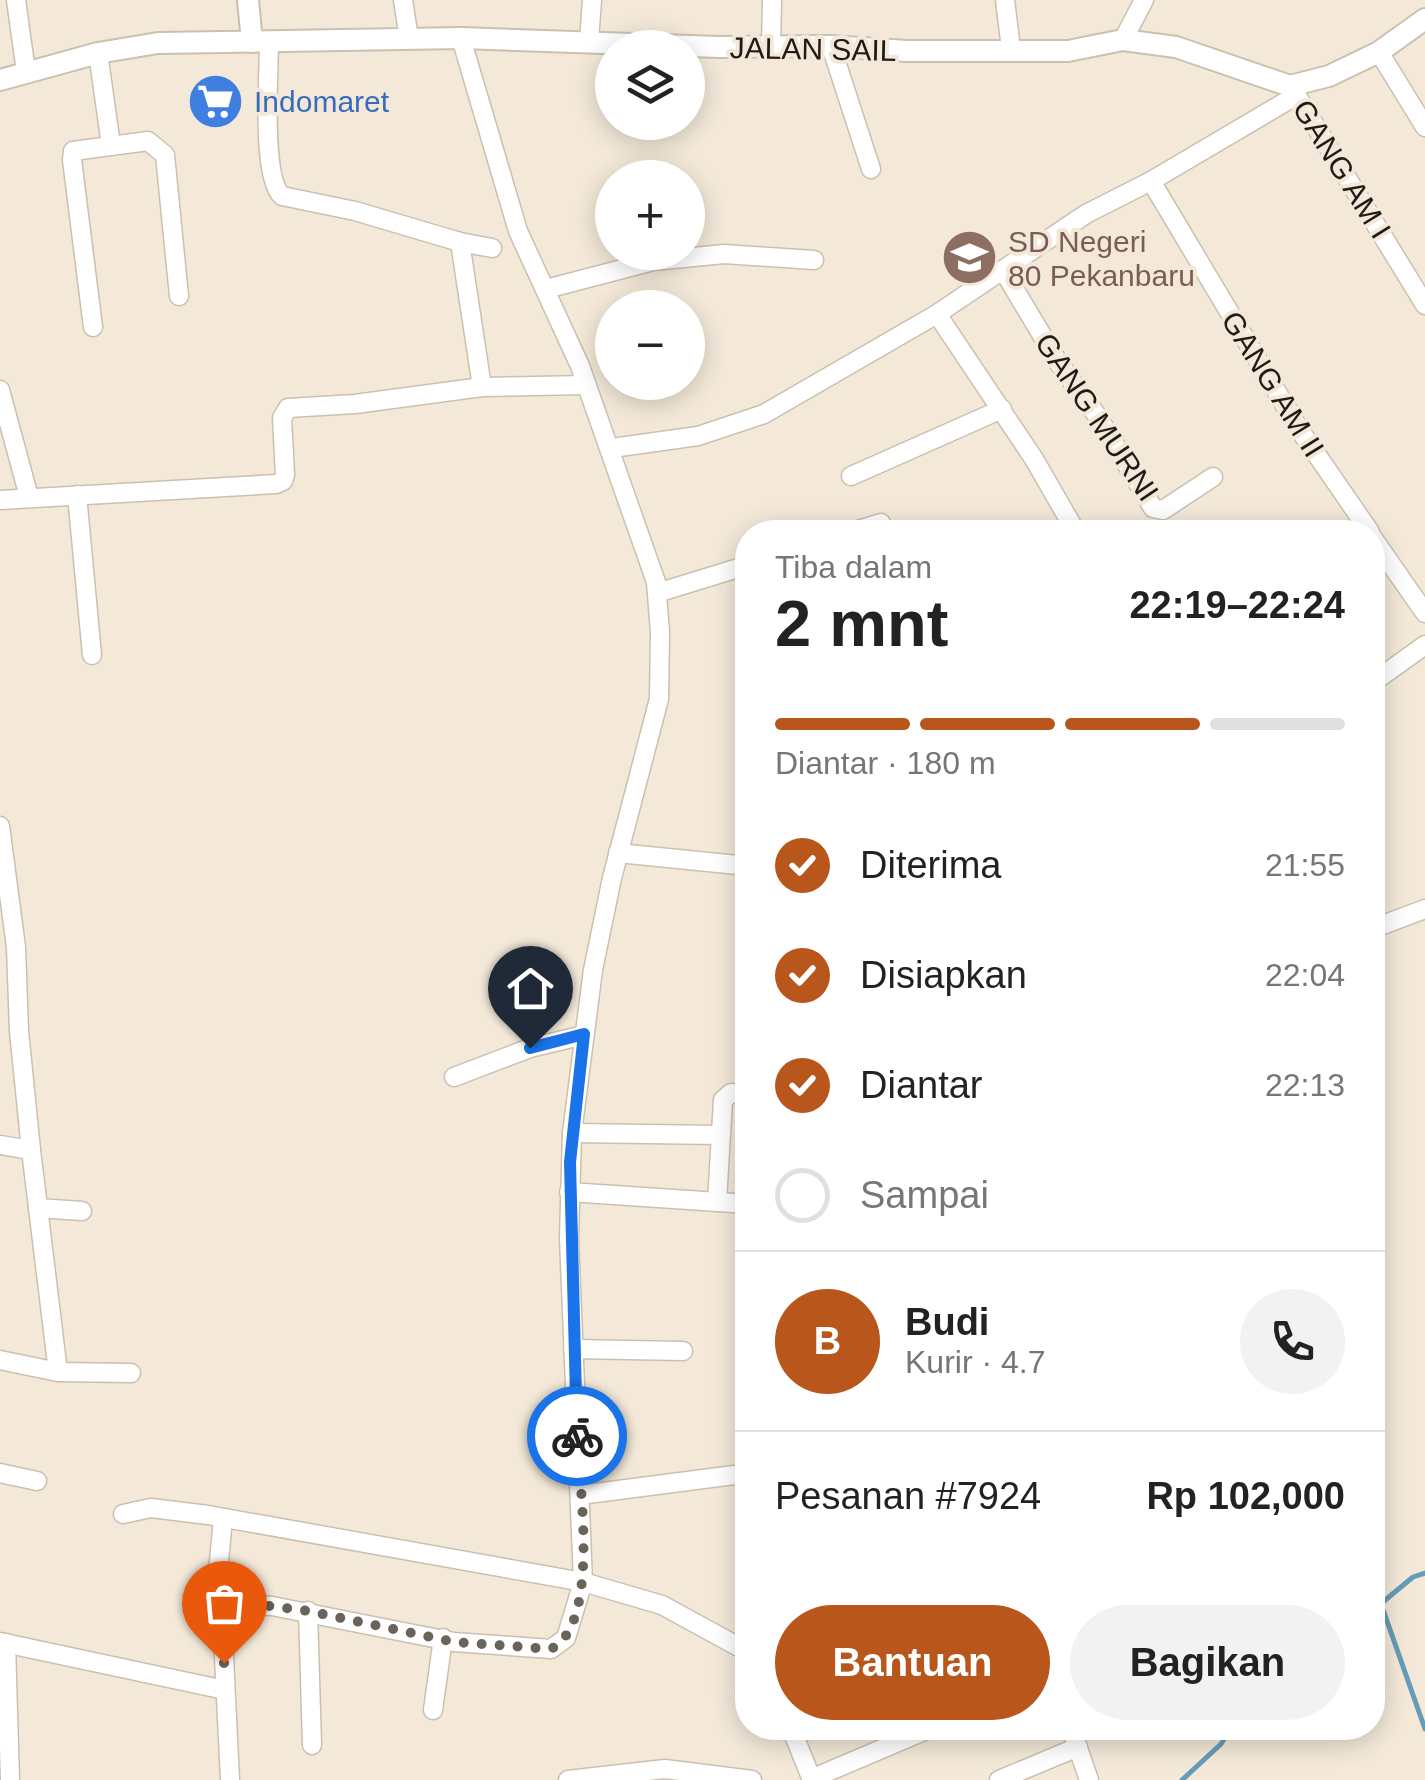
<!DOCTYPE html>
<html lang="id">
<meta charset="utf-8">
<style>
body{margin:0;font-family:Arial,sans-serif;background:#f2f2f2;color:#222;height:100vh;display:flex;flex-direction:column;font-size:38px;white-space:nowrap}
*{box-sizing:border-box;margin:0}
p{font-size:32px;color:#767676}
.icon{flex:none;width:55px;height:55px;fill:none;stroke:currentColor;stroke-width:2;stroke-linecap:round;stroke-linejoin:round}
.map{position:relative;flex:1;overflow:hidden}
.sheet{position:absolute;left:735px;top:520px;width:650px;height:1220px;display:flex;flex-direction:column;background:#fff;border-radius:40px;box-shadow:0 5px 25px #0003}
.sheet>*{flex:none}
.controls{position:absolute;left:595px;top:30px;display:grid;gap:20px}
.controls a{display:grid;place-items:center;width:110px;height:110px;border-radius:50%;background:#fff;box-shadow:0 5px 25px #0003;font-size:50px}
.pin{position:absolute;display:grid;place-items:center;width:85px;height:85px;color:#fff;margin:-102px -42px;border-radius:50% 50% 50% 0;rotate:-45deg;box-shadow:0 0 10px #0007}
.pin .icon{rotate:45deg}
.courier{position:absolute;display:grid;place-items:center;width:100px;height:100px;margin:-50px;border:8px solid #1a73e8;border-radius:50%;background:#fff;color:#222;box-shadow:0 2px 12px #0007}
.summary em{font-style:normal;font-weight:700}
.summary div{display:flex;flex-direction:column-reverse}
.summary{display:flex;align-items:center;justify-content:space-between;height:170px;padding:0 40px}
h1{font-size:65px;font-weight:700;line-height:75px}
.bar{display:grid;grid-template-columns:repeat(4,1fr);gap:15px 10px;align-content:center;height:120px;padding:0 40px}
.bar i{height:12px;border-radius:8px;background:#e0e0e0}
.bar .current{background:#b8561b}
.bar p{grid-column:span 4}
.line{display:flex;align-items:center;gap:25px;padding:0 40px;border-top:2px solid #e0e0e0}
.line div{flex:1}
.round{display:grid;place-items:center;flex:none;width:105px;height:105px;border-radius:52px;background:#f2f2f2}
ol{padding:0 40px;list-style:none}
li{display:flex;align-items:center;gap:30px;height:110px}
li p{margin-inline-start:auto}
li .icon{padding:10px;border-radius:50%;background:#b8561b;color:#fff;stroke-width:4}
li:last-child{color:#767676}
li i{width:55px;height:55px;border:5px solid #e0e0e0;border-radius:50%}
.button{display:flex;gap:20px;margin-top:auto;padding:20px 40px}
.button a{flex:1;height:115px;border-radius:60px;background:#b8561b;color:#fff;font-size:40px;font-weight:700;line-height:115px;text-align:center}
.button a+a{background:#f2f2f2;color:#222}
.map>svg:first-child{display:block}
</style>
<div class="map">
<svg width="1425" height="1780" viewBox="0 0 1425 1780">
<rect width="100%" height="100%" fill="#f4e9d9"/>
<g fill="none" stroke-linecap="round" stroke-linejoin="round">
<g stroke="#669cb7" stroke-width="5">
<path d="M 1381,1604 L 1425,1729"/>
<path d="M 1372,1611 L 1413,1577 L 1425,1573"/>
<path d="M 1182,1780 L 1221,1744 L 1231,1728"/>
</g>
<defs>
<g id="minor">
<path d="M 16,0 L 26,72"/>
<path d="M 403,0 L 409,39"/>
<path d="M 1005,0 L 1011,49"/>
<path d="M 1123,40 L 1144,0"/>
<path d="M 589,41 L 592,0"/>
<path d="M 269,42 C 269,72 261,178 282,196 L 355,211 L 460,242 L 492,248"/>
<path d="M 771,46 L 772,0"/>
<path d="M 831,46 L 871,169"/>
<path d="M 1379,52 L 1425,127"/>
<path d="M 98,53 L 111,145"/>
<path d="M 1292,88 L 1425,305"/>
<path d="M 1151,181 L 1299,429 L 1370,532"/>
<path d="M 1003,270 L 1058,362 L 1098,417 L 1153,508 L 1163,510 L 1213,477"/>
<path d="M 546,289 L 653,261 L 724,254 L 814,260"/>
<path d="M 937,314 L 1034,459 L 1076,532"/>
<path d="M 93,327 L 72,160 L 73,151 L 148,141 L 165,155 L 179,296"/>
<path d="M 482,387 L 587,385"/>
<path d="M 0,390 L 29,497"/>
<path d="M 612,448 L 698,436 L 764,414 L 937,314 L 1086,214 L 1151,181 L 1297,95"/>
<path d="M 851,476 L 1002,409"/>
<path d="M 77,495 L 92,655"/>
<path d="M 0,500 L 276,484 L 283,481 L 285,475 L 282,418 L 288,408 L 355,404 L 482,387 L 460,242"/>
<path d="M 851,532 L 881,523"/>
<path d="M 1372,537 L 1425,613"/>
<path d="M 657,593 L 748,565"/>
<path d="M 1372,683 L 1425,645"/>
<path d="M 0,826 L 16,947 L 19,1031 L 31,1150 L 58,1372"/>
<path d="M 618,853 L 748,866"/>
<path d="M 1372,929 L 1425,909"/>
<path d="M 454,1077 L 530,1048 L 584,1035"/>
<path d="M 572,1133 L 720,1135"/>
<path d="M 0,1145 L 31,1150"/>
<path d="M 569,1192 L 748,1204"/>
<path d="M 717,1202 L 723,1100 L 731,1093 L 748,1094"/>
<path d="M 38,1208 L 82,1211"/>
<path d="M 573,1349 L 683,1351"/>
<path d="M 0,1360 L 58,1372 L 131,1373"/>
<path d="M 0,1473 L 37,1481"/>
<path d="M 580,1495 L 734,1475 L 748,1477"/>
<path d="M 123,1514 L 151,1508 L 208,1515 L 583,1582 L 662,1605 L 748,1652"/>
<path d="M 308,1611 L 312,1745"/>
<path d="M 223,1636 L 216,1594 L 223,1518"/>
<path d="M 0,1642 L 225,1690"/>
<path d="M 6,1643 L 10,1780"/>
<path d="M 433,1710 L 443,1638"/>
<path d="M 791,1728 L 812,1780"/>
<path d="M 1071,1728 L 1089,1780"/>
<path d="M 811,1779 L 931,1728"/>
<path d="M 230,1780 L 223,1636 C 231,1611 248,1604 272,1606 L 454,1642 L 551,1649 L 566,1638 L 583,1582 L 569,1238 L 572,1133 L 593,970 L 612,878 L 659,699 L 660,632 L 656,582 L 580,366 L 518,231 L 461,38"/>
<path d="M 568,1780 L 665,1769 L 752,1780"/>
<path d="M 999,1780 L 1078,1747"/>
</g>
<g id="tertiary">
<path d="M 248,0 L 252,42"/>
<path d="M 0,80 L 98,53 L 158,43 L 461,38 L 719,47 L 831,46 L 907,51 L 1068,51 L 1123,40 L 1176,47 L 1290,86 L 1329,76 L 1379,52 L 1425,19"/>
</g>
</defs>
<use href="#minor" stroke="#cbc0b0" stroke-width="21"/>
<use href="#tertiary" stroke="#cbc0b0" stroke-width="24"/>
<use href="#minor" stroke="#fff" stroke-width="18"/>
<use href="#tertiary" stroke="#fff" stroke-width="20"/>
</g>
<g fill="none" stroke-linecap="round" stroke-linejoin="round">
<path stroke="#6a635a" stroke-width="10" stroke-dasharray="0 18" d="M 224,1663 L 222,1636 L 227,1622 L 239,1612 L 254,1604 L 308,1611 L 454,1642 L 551,1649 C 601,1624 579,1484 577,1436"/>
<path stroke="#1a73e8" stroke-width="12" d="M 530,1048 L 584,1034 L 570,1162 L 577,1436"/>
</g>
<defs>
<symbol id="supermarket-disc" viewBox="-11 -11 22 22"><circle r="9.5" fill="#3f7fe0" stroke="#f4e9d9"/><path d="M-6-5.5h2.5l.6 2H6L4.5 2H-2.5L-4.4-4H-6ZM-1.5 3.2a1.3 1.3 0 1 0 .1 0ZM3 3.2a1.3 1.3 0 1 0 .1 0Z" fill="#fff"/></symbol>
<symbol id="school-disc" viewBox="-11 -11 22 22"><circle r="9.5" fill="#8d6e63" stroke="#f4e9d9"/><path d="M0-5L7-2L0 1L-7-2ZM-4 1L0 2.5L4 1V4Q0 6-4 4Z" fill="#fff"/></symbol>
</defs>
<g fill-rule="evenodd">
<use href="#supermarket-disc" x="184" y="70" width="63" height="63"/>
<use href="#school-disc" x="938" y="226" width="63" height="63"/>
</g>
<g text-anchor="middle" dominant-baseline="central" stroke-width="8" stroke-linejoin="round" paint-order="stroke">
<g font-size="30" fill="#1f1b16" stroke="#f4e9d9">
<text transform="translate(813 49) rotate(1)">JALAN SAIL</text>
<text transform="translate(1342 169) rotate(58)">GANG AM I</text>
<text transform="translate(1273 384) rotate(58)">GANG AM II</text>
<text transform="translate(1097 417) rotate(56)">GANG MURNI</text>
</g>
<g font-size="30" fill="#366cbe" stroke="#f4e9d9" text-anchor="start">
<text x="254" y="101">Indomaret</text>
</g>
<g font-size="30" fill="#785e54" stroke="#f4e9d9" text-anchor="start">
<text x="1008" y="241">SD Negeri<tspan x="1008" dy="34">80 Pekanbaru</tspan></text>
</g>
</g>
</svg>
<div class="controls">
<a><svg class="icon" aria-label="layers" viewBox="0 0 24 24"><path d="M12 4l9 5-9 5-9-5zM3 14l9 5 9-5"/></svg></a>
<a>+</a>
<a>−</a>
</div>
<div class="pin" style="left:224px;top:1663px;background:#ea580c"><svg class="icon" aria-label="bag" viewBox="0 0 24 24"><path d="M5 8h14l-1 12H6zM9 8a3 3 0 0 1 6 0"/></svg></div>
<div class="pin" style="left:530px;top:1048px;background:#1f2937"><svg class="icon" aria-label="home" viewBox="0 0 24 24"><path d="M3 11l9-7 9 7M6 9v11h12V9"/></svg></div>
<div class="courier" style="left:577px;top:1436px"><svg class="icon" aria-label="bike" viewBox="0 0 24 24"><circle cx="6" cy="16" r="4"/><circle cx="18" cy="16" r="4"/><path d="M6 16l4-8h5l3 8M10 8l3 8H6M13 5h3"/></svg></div>
<section class="sheet">
<div class="summary"><div><h1>2 mnt</h1><p>Tiba dalam</p></div><em>22:19–22:24</em></div>
<div class="bar"><i class="current"></i><i class="current"></i><i class="current"></i><i></i><p>Diantar · 180 m</p></div>
<ol>
<li><svg class="icon" aria-label="check" viewBox="0 0 24 24"><path d="M5 12l5 5 9-10"/></svg>Diterima<p>21:55</p></li>
<li><svg class="icon" aria-label="check" viewBox="0 0 24 24"><path d="M5 12l5 5 9-10"/></svg>Disiapkan<p>22:04</p></li>
<li><svg class="icon" aria-label="check" viewBox="0 0 24 24"><path d="M5 12l5 5 9-10"/></svg>Diantar<p>22:13</p></li>
<li><i></i>Sampai</li>
</ol>
<div class="line" style="height:180px"><b class="round" style="background:#b8561b;color:#fff">B</b><div><b>Budi</b><p>Kurir · 4.7</p></div><a class="round"><svg class="icon" aria-label="phone" viewBox="0 0 24 24"><path d="M5 4h4l2 5-3 2q2 4 5 5l2-3 5 2v4C11 20 4 13 5 4z"/></svg></a></div>
<div class="line" style="height:130px"><div>Pesanan #7924</div><b>Rp 102,000</b></div>
<div class="button"><a>Bantuan</a><a>Bagikan</a></div>
</section>
</div>
